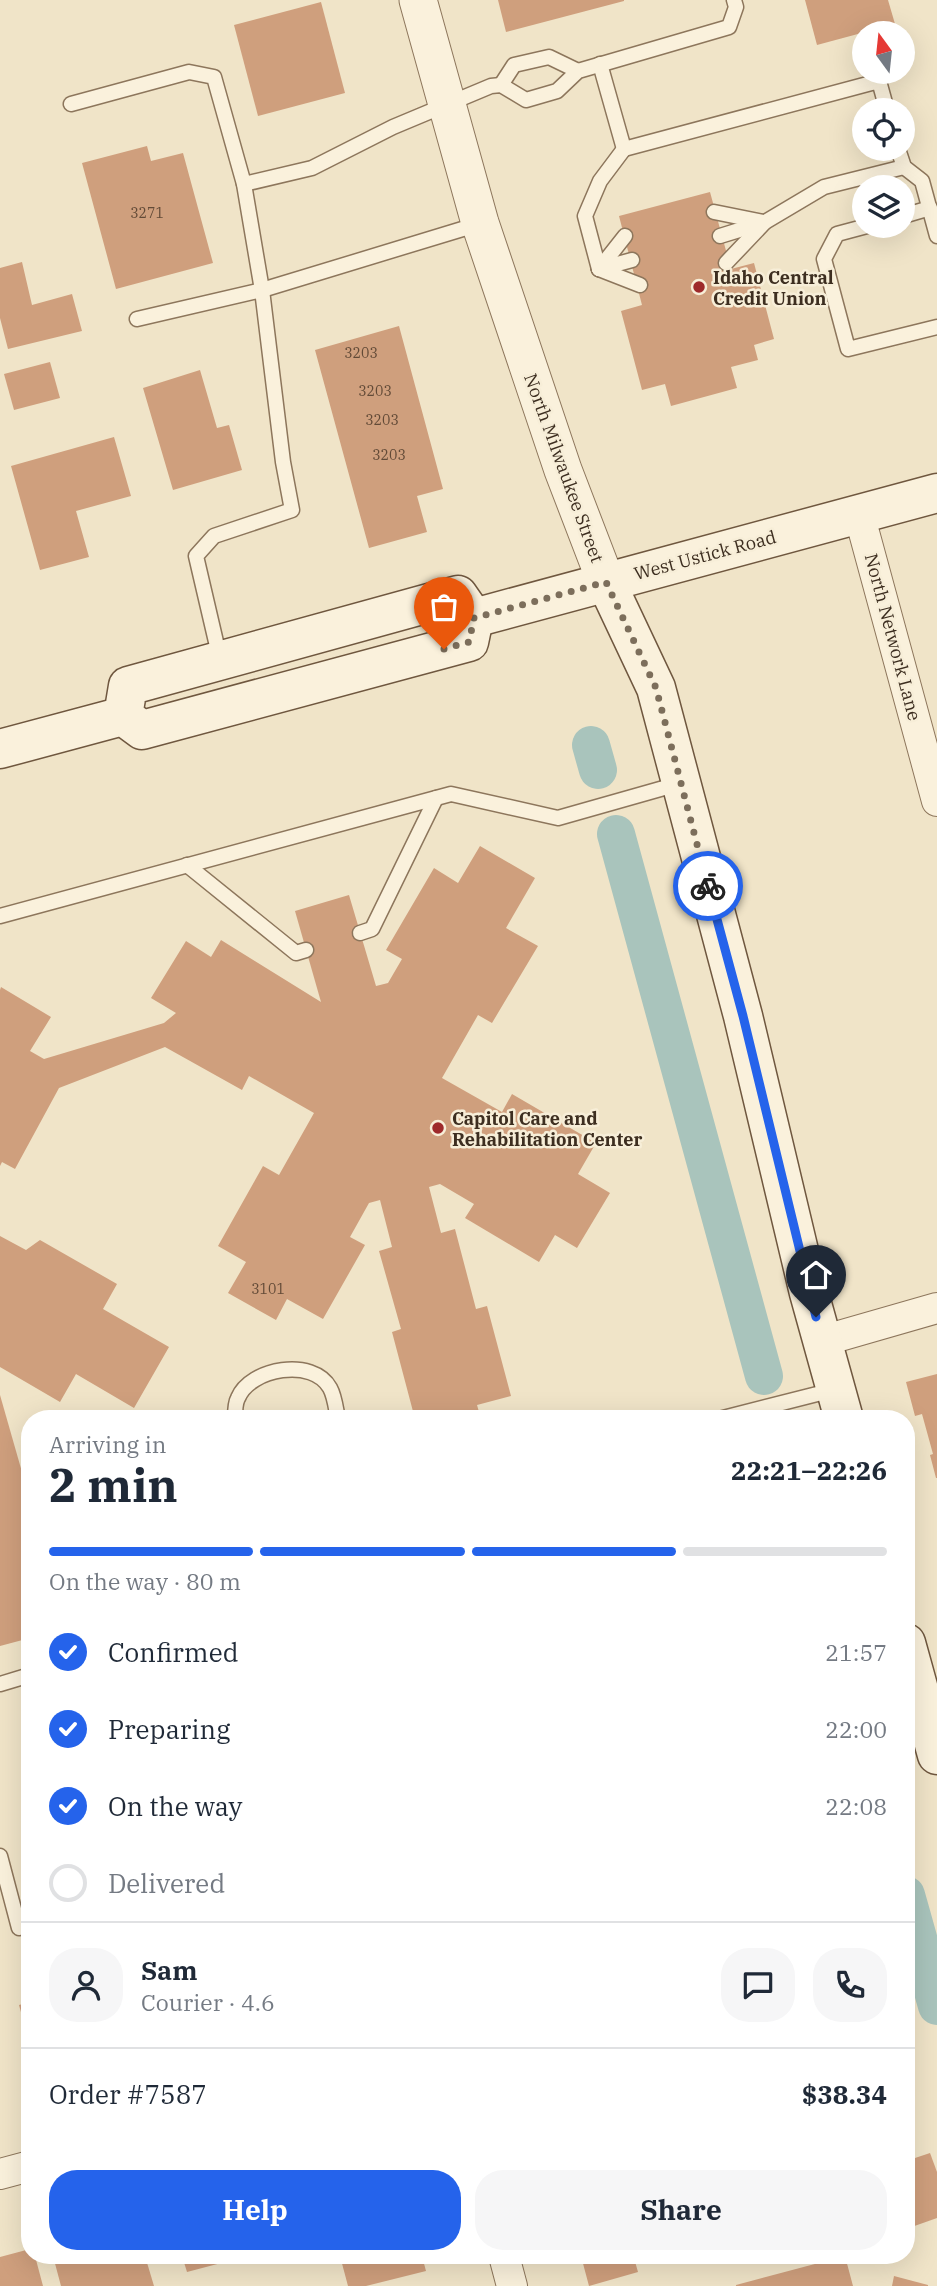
<!DOCTYPE html>
<meta charset="utf-8">
<style>
body{margin:0;font-family:"IBM Plex Serif",serif;background:#f6f6f7;color:#1f2937;height:100vh;display:flex;flex-direction:column;font-size:26px;white-space:nowrap}
*{box-sizing:border-box;margin:0}
p{font-size:23px;color:#747a83}
.icon{flex:none;width:38px;height:38px;fill:none;stroke:currentColor;stroke-width:2;stroke-linecap:round;stroke-linejoin:round}
.map{position:relative;flex:1;overflow:hidden}
.sheet{position:absolute;left:21px;top:1410px;width:894px;height:854px;display:flex;flex-direction:column;background:#fff;border-radius:28px;box-shadow:0 7px 28px #0002}
.sheet>*{flex:none}
.needle{width:46px;rotate:345deg}
.fabs{position:absolute;left:852px;top:21px;display:grid;gap:14px}
.fabs a{display:grid;place-items:center;width:63px;height:63px;border-radius:50%;background:#fff;box-shadow:0 7px 28px #0002;font-size:35px}
.pin{position:absolute;display:grid;place-items:center;width:60px;height:60px;color:#fff;margin:-72px -30px;border-radius:50% 50% 50% 0;rotate:-45deg;box-shadow:0 0 7px #0007}
.pin .icon{rotate:45deg}
.courier{position:absolute;display:grid;place-items:center;width:70px;height:70px;margin:-35px;border:5px solid #2563eb;border-radius:50%;background:#fff;color:#222;box-shadow:0 2px 9px #0007}
.overview em{font-style:normal;font-weight:800}
.overview div{display:flex;flex-direction:column-reverse}
.overview{display:flex;align-items:center;justify-content:space-between;height:119px;padding:0 28px}
h1{font-size:46px;font-weight:800;line-height:52px}
.bar{display:grid;grid-template-columns:repeat(4,1fr);gap:10px 7px;align-content:center;height:84px;padding:0 28px}
.bar i{height:9px;border-radius:5px;background:#e0e1e3}
.bar .active{background:#2563eb}
.bar p{grid-column:span 4}
.line{display:flex;align-items:center;gap:18px;padding:0 28px;border-top:2px solid #e0e1e3}
.line div{flex:1}
.round{display:grid;place-items:center;flex:none;width:74px;height:74px;border-radius:28px;background:#f6f6f7}
ol{padding:0 28px;list-style:none}
li{display:flex;align-items:center;gap:21px;height:77px}
li p{margin-inline-start:auto}
li .icon{padding:7px;border-radius:50%;background:#2563eb;color:#fff;stroke-width:4}
li:last-child{color:#747a83}
li i{width:38px;height:38px;border:4px solid #e0e1e3;border-radius:50%}
.primary-button{display:flex;gap:14px;margin-top:auto;padding:14px 28px}
.primary-button a{flex:1;height:80px;border-radius:28px;background:#2563eb;color:#fff;font-size:28px;font-weight:800;line-height:80px;text-align:center}
.primary-button a+a{background:#f6f6f7;color:#1f2937}
.map>svg:first-child{display:block}
</style>
<div class="map">
<svg width="937" height="2286" viewBox="0 0 937 2286">
<rect width="100%" height="100%" fill="#f0e4c8"/>
<g fill="none" stroke-linecap="round" stroke-linejoin="round">
<g stroke="#a9c4bc" stroke-width="38">
<path d="M 591,745 L 598,770"/>
<path d="M 616,834 L 764,1376"/>
<path d="M 906,1895 L 937,2006"/>
</g>
</g>
<g fill="#cf9f7d">
<path d="M 498,0 L 624,0 L 624,1 L 506,32 Z"/>
<path d="M 805,0 L 888,0 L 895,24 L 817,45 Z"/>
<path d="M 321,2 L 345,93 L 258,116 L 234,25 Z"/>
<path d="M 147,146 L 151,161 L 183,153 L 213,263 L 116,289 L 82,163 Z"/>
<path d="M 710,192 L 731,269 L 754,263 L 774,339 L 754,345 L 758,360 L 731,367 L 737,388 L 671,406 L 665,384 L 642,390 L 621,311 L 642,305 L 619,216 Z"/>
<path d="M 22,262 L 32,305 L 72,294 L 82,331 L 8,349 L 0,318 L 0,268 Z"/>
<path d="M 399,326 L 443,489 L 417,496 L 427,532 L 369,548 L 315,350 Z"/>
<path d="M 50,362 L 60,398 L 14,410 L 4,374 Z"/>
<path d="M 200,370 L 217,428 L 229,425 L 242,470 L 173,490 L 143,388 Z"/>
<path d="M 114,437 L 131,496 L 76,511 L 89,557 L 40,570 L 11,466 Z"/>
<path d="M 480,846 L 535,878 L 506,928 L 538,946 L 492,1023 L 478,1015 L 442,1078 L 502,1112 L 512,1094 L 596,1143 L 578,1174 L 610,1193 L 577,1248 L 555,1235 L 539,1262 L 465,1218 L 474,1204 L 440,1184 L 429,1187 L 441,1233 L 455,1229 L 476,1309 L 487,1306 L 511,1396 L 477,1405 L 481,1419 L 415,1419 L 392,1332 L 401,1329 L 379,1251 L 392,1247 L 380,1200 L 369,1203 L 350,1237 L 365,1245 L 323,1319 L 287,1299 L 276,1320 L 228,1293 L 246,1262 L 218,1246 L 263,1166 L 279,1175 L 314,1113 L 249,1076 L 242,1090 L 165,1047 L 59,1088 L 15,1169 L 2,1162 L 0,1166 L 0,990 L 1,987 L 51,1017 L 30,1051 L 44,1059 L 164,1023 L 176,1013 L 151,998 L 186,941 L 211,957 L 221,940 L 321,1002 L 295,911 L 349,895 L 376,986 L 388,983 L 402,959 L 386,950 L 434,868 L 458,883 Z"/>
<path d="M 0,1236 L 26,1250 L 40,1240 L 117,1284 L 103,1309 L 169,1347 L 134,1408 L 76,1374 L 60,1402 L 0,1367 Z"/>
<path d="M 937,1374 L 937,1478 L 936,1478 L 930,1455 L 933,1454 L 922,1414 L 915,1416 L 906,1382 Z"/>
<path d="M 0,1395 L 30,1500 L 30,1638 L 0,1646 Z"/>
<path d="M 30,2002 L 30,2041 L 29,2041 L 19,2005 Z"/>
<path d="M 930,2153 L 937,2172 L 937,2218 L 906,2229 L 906,2161 Z"/>
<path d="M 30,2249 L 30,2256 L 35,2256 L 43,2286 L 0,2286 L 0,2257 Z"/>
<path d="M 53,2256 L 145,2256 L 154,2286 L 61,2286 Z"/>
<path d="M 182,2256 L 244,2256 L 244,2257 L 187,2272 Z"/>
<path d="M 340,2256 L 422,2256 L 426,2271 L 366,2286 L 348,2286 Z"/>
<path d="M 581,2256 L 640,2256 L 641,2257 L 634,2258 L 638,2272 L 589,2286 Z"/>
<path d="M 845,2256 L 853,2286 L 736,2286 L 736,2285 Z"/>
<path d="M 894,2276 L 928,2285 L 928,2286 L 892,2286 Z"/>
</g>
<g fill="none" stroke-linecap="round" stroke-linejoin="round">
<defs>
<g id="service">
<path d="M 600,64 L 624,149 L 879,81 L 887,110"/>
<path d="M 501,85 L 514,65 L 549,57 L 578,71"/>
<path d="M 71,104 L 189,72 L 214,77 L 244,184 L 262,290 L 283,462 L 292,510 L 214,536 L 196,556 L 220,659"/>
<path d="M 898,149 L 904,167 L 922,181 L 937,236"/>
<path d="M 244,184 L 312,168 L 393,127 L 491,86 L 501,85 L 526,100 L 557,91 L 578,71 L 729,27 L 736,7 L 734,0"/>
<path d="M 714,212 L 763,222"/>
<path d="M 903,216 L 930,208"/>
<path d="M 867,226 L 837,234 L 824,259 L 848,349 L 937,327"/>
<path d="M 720,236 L 765,222 L 824,187 L 904,167"/>
<path d="M 726,263 L 764,223"/>
<path d="M 599,269 L 585,216 L 600,181 L 624,149"/>
<path d="M 599,269 L 640,285"/>
<path d="M 599,269 L 625,236"/>
<path d="M 599,269 L 632,260"/>
<path d="M 137,319 L 262,290 L 479,224"/>
<path d="M 187,865 L 296,953 L 306,950"/>
<path d="M 0,916 L 451,794 L 558,818 L 678,784"/>
<path d="M 360,933 L 372,929 L 436,798"/>
<path d="M 235,1419 C 235,1413 235,1403 238,1398 C 250,1368 313,1357 330,1388 C 335,1397 336,1410 338,1419"/>
<path d="M 719,1419 L 833,1390"/>
<path d="M 0,1684 L 30,1675"/>
<path d="M 0,1856 L 19,1928"/>
</g>
<g id="minor">
<path d="M 859,514 L 937,801"/>
<path d="M 822,1341 L 937,1308"/>
<path d="M 0,2174 L 30,2166"/>
<path d="M 504,2256 L 512,2286"/>
</g>
<path id="tertiary" d="M 418,0 L 480,223 L 563,470 L 606,582"/>
<g id="secondary">
<path d="M 606,582 L 656,688 L 743,1016 L 809,1293 L 844,1419"/>
<path d="M 474,618 L 937,493"/>
<path d="M 0,749 L 123,716 L 142,730 L 469,642 L 474,618 L 458,595 L 128,686 L 123,716"/>
<path d="M 906,1643 L 937,1755"/>
</g>
</defs>
<use href="#service" stroke="#8d765c" stroke-width="17"/>
<use href="#minor" stroke="#8d765c" stroke-width="32"/>
<use href="#tertiary" stroke="#8d765c" stroke-width="39"/>
<use href="#secondary" stroke="#6f573f" stroke-width="41"/>
<use href="#service" stroke="#faf1dc" stroke-width="14"/>
<use href="#minor" stroke="#faf1dc" stroke-width="30"/>
<use href="#tertiary" stroke="#faf1dc" stroke-width="37"/>
<use href="#secondary" stroke="#faf1dc" stroke-width="38"/>
</g>
<g fill="none" stroke-linecap="round" stroke-linejoin="round">
<path stroke="#7c6e5b" stroke-width="7" stroke-dasharray="0 12.6" d="M 444,649 L 469,642 L 474,618 L 606,582 L 656,688 L 708,886"/>
<path stroke="#2563eb" stroke-width="9" d="M 708,886 L 743,1016 L 816,1317"/>
</g>
<g fill="#9e2a2b" stroke="#f7eed8" stroke-width="2.5">
<circle cx="699" cy="287" r="7"/>
<circle cx="438" cy="1128" r="7"/>
</g>
<g text-anchor="middle" dominant-baseline="central" stroke-width="5" stroke-linejoin="round" paint-order="stroke">
<g font-size="14" fill="#624a37">
<text x="147" y="213">3271</text>
<text x="361" y="353">3203</text>
<text x="375" y="391">3203</text>
<text x="382" y="420">3203</text>
<text x="389" y="455">3203</text>
<text x="268" y="1289">3101</text>
</g>
<g font-size="18" font-weight="bold" fill="#3d2e20" stroke="#f7eed8" text-anchor="start">
<text x="713" y="277">Idaho Central<tspan x="713" dy="21">Credit Union</tspan></text>
<text x="452" y="1118">Capitol Care and<tspan x="452" dy="21">Rehabilitation Center</tspan></text>
</g>
<g font-size="18" fill="#3d2e20" stroke="#f7eed8">
<text transform="translate(564 468) rotate(70)">North Milwaukee Street</text>
<text transform="translate(705 555) rotate(-15)">West Ustick Road</text>
<text transform="translate(893 637) rotate(75)">North Network Lane</text>
</g>
</g>
</svg>
<div class="fabs">
<a><svg class="needle" viewBox="-14 -14 28 28"><path d="M0-13l5 13h-10z" fill="#e53935"/><path d="M0 13l5-13h-10z" fill="#747a83"/></svg></a>
<a><svg class="icon" aria-label="locate" viewBox="0 0 24 24"><circle cx="12" cy="12" r="6"/><path d="M12 2v4M12 18v4M2 12h4M18 12h4"/></svg></a>
<a><svg class="icon" aria-label="layers" viewBox="0 0 24 24"><path d="M12 4l9 5-9 5-9-5zM3 14l9 5 9-5"/></svg></a>
</div>
<div class="pin" style="left:444px;top:649px;background:#ea580c"><svg class="icon" aria-label="bag" viewBox="0 0 24 24"><path d="M5 8h14l-1 12H6zM9 8a3 3 0 0 1 6 0"/></svg></div>
<div class="pin" style="left:816px;top:1317px;background:#1f2937"><svg class="icon" aria-label="home" viewBox="0 0 24 24"><path d="M3 11l9-7 9 7M6 9v11h12V9"/></svg></div>
<div class="courier" style="left:708px;top:886px"><svg class="icon" aria-label="bike" viewBox="0 0 24 24"><circle cx="6" cy="16" r="4"/><circle cx="18" cy="16" r="4"/><path d="M6 16l4-8h5l3 8M10 8l3 8H6M13 5h3"/></svg></div>
<section class="sheet">
<div class="overview"><div><h1>2 min</h1><p>Arriving in</p></div><em>22:21–22:26</em></div>
<div class="bar"><i class="active"></i><i class="active"></i><i class="active"></i><i></i><p>On the way · 80 m</p></div>
<ol>
<li><svg class="icon" aria-label="check" viewBox="0 0 24 24"><path d="M5 12l5 5 9-10"/></svg>Confirmed<p>21:57</p></li>
<li><svg class="icon" aria-label="check" viewBox="0 0 24 24"><path d="M5 12l5 5 9-10"/></svg>Preparing<p>22:00</p></li>
<li><svg class="icon" aria-label="check" viewBox="0 0 24 24"><path d="M5 12l5 5 9-10"/></svg>On the way<p>22:08</p></li>
<li><i></i>Delivered</li>
</ol>
<div class="line" style="height:126px"><a class="round"><svg class="icon" aria-label="person" viewBox="0 0 24 24"><circle cx="12" cy="8" r="4"/><path d="M4 21q1-7 8-7t8 7"/></svg></a><div><b>Sam</b><p>Courier · 4.6</p></div><a class="round"><svg class="icon" aria-label="chat" viewBox="0 0 24 24"><path d="M4 5h16v11H9l-5 4z"/></svg></a><a class="round"><svg class="icon" aria-label="phone" viewBox="0 0 24 24"><path d="M5 4h4l2 5-3 2q2 4 5 5l2-3 5 2v4C11 20 4 13 5 4z"/></svg></a></div>
<div class="line" style="height:91px"><div>Order #7587</div><b>$38.34</b></div>
<div class="primary-button"><a>Help</a><a>Share</a></div>
</section>
</div>
